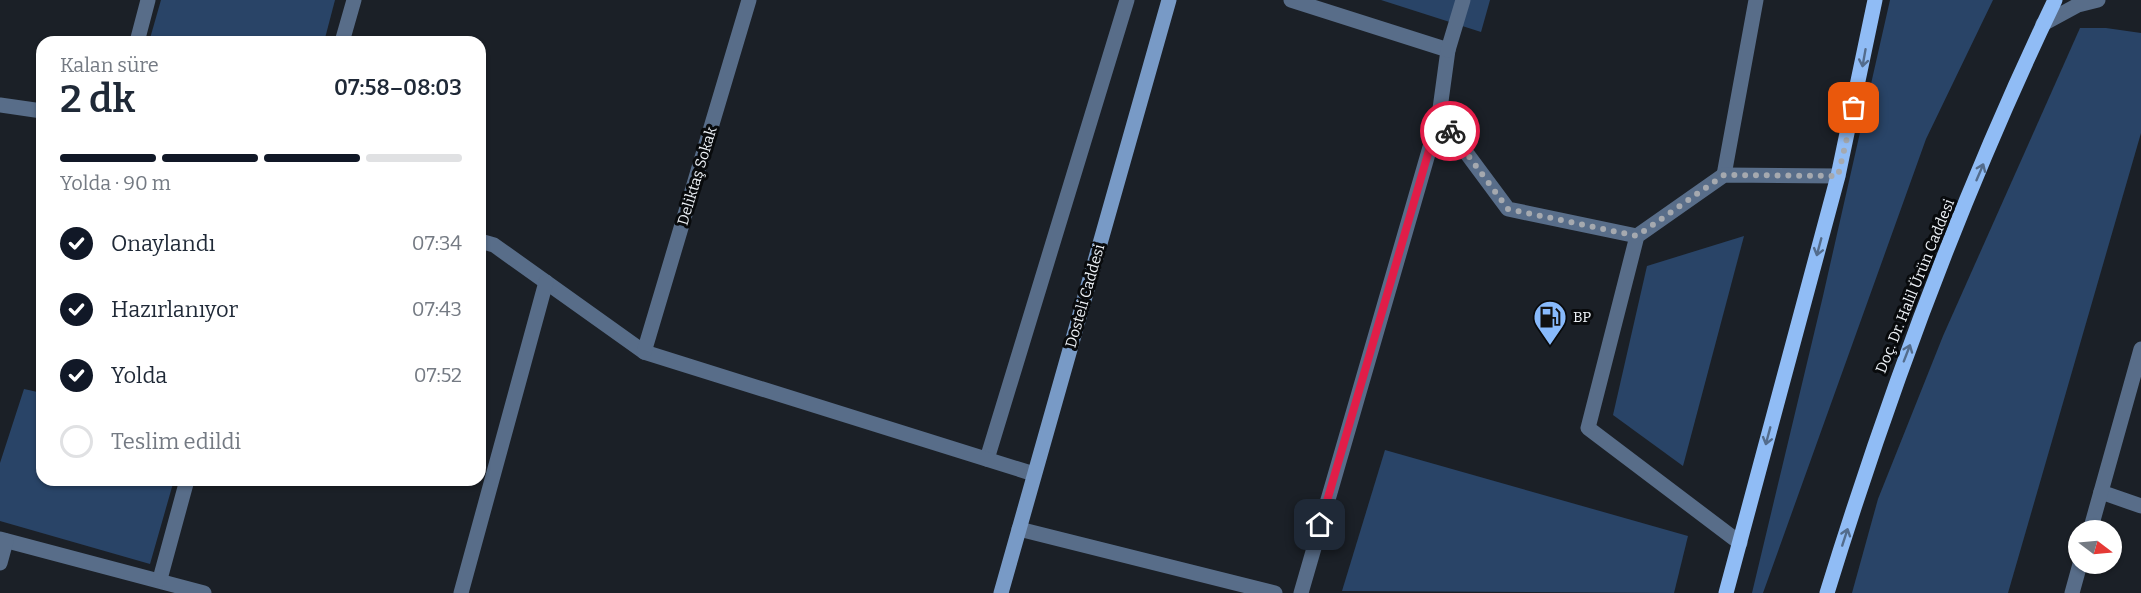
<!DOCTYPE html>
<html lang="tr">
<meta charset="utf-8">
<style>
body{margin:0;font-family:Bitter,serif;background:#f6f6f7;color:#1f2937;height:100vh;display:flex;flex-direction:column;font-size:22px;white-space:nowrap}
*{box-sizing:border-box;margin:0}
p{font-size:20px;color:#747a83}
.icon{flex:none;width:33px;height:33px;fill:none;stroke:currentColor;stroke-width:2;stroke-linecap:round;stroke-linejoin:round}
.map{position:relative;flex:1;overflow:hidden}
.panel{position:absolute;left:36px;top:36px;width:450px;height:450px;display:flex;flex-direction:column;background:#fff;border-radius:18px;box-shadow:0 2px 4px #0004}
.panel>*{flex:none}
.needle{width:39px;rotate:106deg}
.tools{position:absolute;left:2068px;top:520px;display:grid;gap:12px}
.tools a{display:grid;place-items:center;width:54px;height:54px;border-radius:50%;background:#fff;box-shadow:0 2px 4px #0004;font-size:30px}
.pin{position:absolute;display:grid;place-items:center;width:51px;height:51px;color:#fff;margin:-26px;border-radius:12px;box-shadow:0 3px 9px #0006}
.courier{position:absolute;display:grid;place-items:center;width:60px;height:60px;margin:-30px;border:4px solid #e11d48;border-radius:50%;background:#fff;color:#222;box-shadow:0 2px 8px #0007}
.headline em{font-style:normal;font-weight:600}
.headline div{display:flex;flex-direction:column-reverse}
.headline{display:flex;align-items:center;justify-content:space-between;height:102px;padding:0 24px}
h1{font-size:39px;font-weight:600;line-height:45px}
.bar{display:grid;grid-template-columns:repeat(4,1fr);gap:9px 6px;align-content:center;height:72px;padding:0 24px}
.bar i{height:8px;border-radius:4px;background:#e0e1e3}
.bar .current{background:#111827}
.bar p{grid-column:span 4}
ol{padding:0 24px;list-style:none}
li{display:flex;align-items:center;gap:18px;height:66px}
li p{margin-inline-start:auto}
li .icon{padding:6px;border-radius:50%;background:#111827;color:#fff;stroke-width:4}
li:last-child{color:#747a83}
li i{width:33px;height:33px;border:3px solid #e0e1e3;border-radius:50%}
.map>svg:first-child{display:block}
</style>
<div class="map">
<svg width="2141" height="593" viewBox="0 0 2141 593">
<rect width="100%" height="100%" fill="#1b2027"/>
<g fill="#294467">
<path d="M 161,0 L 335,0 L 324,42 L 149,42 Z"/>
<path d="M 1381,0 L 1490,0 L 1481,32 Z"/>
<path d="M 1890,0 L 1993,0 L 1926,139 L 1763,593 L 1752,593 L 1823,296 Z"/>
<path d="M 2080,28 L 2106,28 L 2141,33 L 2141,133 L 2008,593 L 1852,593 L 1878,499 L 1943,336 Z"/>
<path d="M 1744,236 L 1683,466 L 1613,415 L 1647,266 Z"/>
<path d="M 24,389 L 42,393 L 42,480 L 174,480 L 150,564 L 0,521 L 0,463 Z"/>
<path d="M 1385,450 L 1688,536 L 1674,593 L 1342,591 Z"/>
</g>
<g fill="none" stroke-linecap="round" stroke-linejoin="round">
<g stroke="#586d89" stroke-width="15">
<path d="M 1439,116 L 1508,209 L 1637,236"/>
<path d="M 1724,175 L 1756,0"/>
<path d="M 987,459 L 1127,0"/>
<path d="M 1740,543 L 1588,428 L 1637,236 L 1724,175 L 1838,176"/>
</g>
<g stroke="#586d89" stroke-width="15">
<path d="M 1291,0 L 1448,50 L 1439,116 L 1301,593"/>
<path d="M 2043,24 L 2078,5 L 2098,0"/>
<path d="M 137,42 L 148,0"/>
<path d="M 342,42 L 354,0"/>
<path d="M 1448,50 L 1463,0"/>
<path d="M 0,105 L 42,111"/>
<path d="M 480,241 L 494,245 L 644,352 L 1034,474"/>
<path d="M 644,352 L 749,0"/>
<path d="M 2101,492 L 2141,506"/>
<path d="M 1019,529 L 1275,593"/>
<path d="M 2090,531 L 2141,349"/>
<path d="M 0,539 L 204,593"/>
<path d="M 0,563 L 6,541"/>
<path d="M 160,579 L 187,480"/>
<path d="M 461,593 L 546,282"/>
<path d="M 2072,593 L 2080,564"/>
</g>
<path stroke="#789ac6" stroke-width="15" d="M 1001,593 L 1169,0"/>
<g stroke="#90bcf5" stroke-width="15">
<path d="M 1726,593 L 1838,176 L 1875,0"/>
<path d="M 1827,593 C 1889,392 1964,190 2055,0"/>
</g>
</g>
<defs><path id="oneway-shaft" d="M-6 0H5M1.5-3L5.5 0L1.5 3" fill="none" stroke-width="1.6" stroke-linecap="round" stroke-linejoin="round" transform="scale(1.5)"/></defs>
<g stroke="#536c8c">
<use href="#oneway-shaft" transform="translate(1864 58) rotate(100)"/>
<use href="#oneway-shaft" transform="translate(1980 172) rotate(-67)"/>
<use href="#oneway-shaft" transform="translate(1819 247) rotate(105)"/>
<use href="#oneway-shaft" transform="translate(1907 353) rotate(-69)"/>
<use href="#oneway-shaft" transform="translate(1768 436) rotate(105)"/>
<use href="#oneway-shaft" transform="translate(1845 537) rotate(-72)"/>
</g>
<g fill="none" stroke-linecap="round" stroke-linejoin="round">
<path stroke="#a5a9af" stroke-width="6" stroke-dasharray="0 10.8" d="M 1450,131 L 1508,209 L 1637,236 L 1724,175 L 1838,176 L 1854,108"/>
<path stroke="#e11d48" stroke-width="8" d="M 1320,525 L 1439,116 L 1450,131"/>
</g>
<defs>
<symbol id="fuel-pin" viewBox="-11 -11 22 30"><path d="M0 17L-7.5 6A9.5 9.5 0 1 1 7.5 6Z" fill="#88bafc" stroke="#080a0c"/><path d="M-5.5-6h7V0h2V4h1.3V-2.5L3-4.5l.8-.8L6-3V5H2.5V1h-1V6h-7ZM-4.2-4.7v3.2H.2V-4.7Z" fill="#111"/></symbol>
</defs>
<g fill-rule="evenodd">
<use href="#fuel-pin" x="1531" y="298" width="38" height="52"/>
</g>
<g text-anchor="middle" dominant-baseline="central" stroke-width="6" stroke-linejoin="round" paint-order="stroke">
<g font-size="15" fill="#eff3f8" stroke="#080a0c">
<text transform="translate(697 176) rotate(-73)">Deliktaş Sokak</text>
<text transform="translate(1915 286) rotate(-68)">Doç. Dr. Halil Ürün Caddesi</text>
<text transform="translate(1085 296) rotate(-74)">Dosteli Caddesi</text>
</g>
<g font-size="15" fill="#eff3f8" stroke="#080a0c" text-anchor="start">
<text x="1573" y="317">BP</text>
</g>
</g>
</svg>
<div class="tools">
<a><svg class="needle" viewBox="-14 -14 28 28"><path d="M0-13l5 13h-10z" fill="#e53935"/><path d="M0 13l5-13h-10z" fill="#747a83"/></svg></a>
</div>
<div class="pin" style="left:1854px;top:108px;background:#ea580c"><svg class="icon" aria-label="bag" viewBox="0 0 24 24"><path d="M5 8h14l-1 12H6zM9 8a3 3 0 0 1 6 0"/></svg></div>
<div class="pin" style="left:1320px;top:525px;background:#1f2937"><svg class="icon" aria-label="home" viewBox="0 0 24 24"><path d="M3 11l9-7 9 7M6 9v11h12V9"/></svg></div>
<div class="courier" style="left:1450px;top:131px"><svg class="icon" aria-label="bike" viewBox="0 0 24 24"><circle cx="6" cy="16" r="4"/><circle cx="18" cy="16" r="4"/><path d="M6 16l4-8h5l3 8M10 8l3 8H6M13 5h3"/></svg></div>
<section class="panel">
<div class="headline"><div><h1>2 dk</h1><p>Kalan süre</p></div><em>07:58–08:03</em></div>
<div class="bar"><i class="current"></i><i class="current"></i><i class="current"></i><i></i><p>Yolda · 90 m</p></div>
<ol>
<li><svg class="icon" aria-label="check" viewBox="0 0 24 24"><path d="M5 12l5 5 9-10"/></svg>Onaylandı<p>07:34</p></li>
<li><svg class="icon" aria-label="check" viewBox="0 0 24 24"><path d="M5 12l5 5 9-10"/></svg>Hazırlanıyor<p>07:43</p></li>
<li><svg class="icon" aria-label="check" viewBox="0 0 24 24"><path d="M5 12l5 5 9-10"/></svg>Yolda<p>07:52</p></li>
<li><i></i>Teslim edildi</li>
</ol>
</section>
</div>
